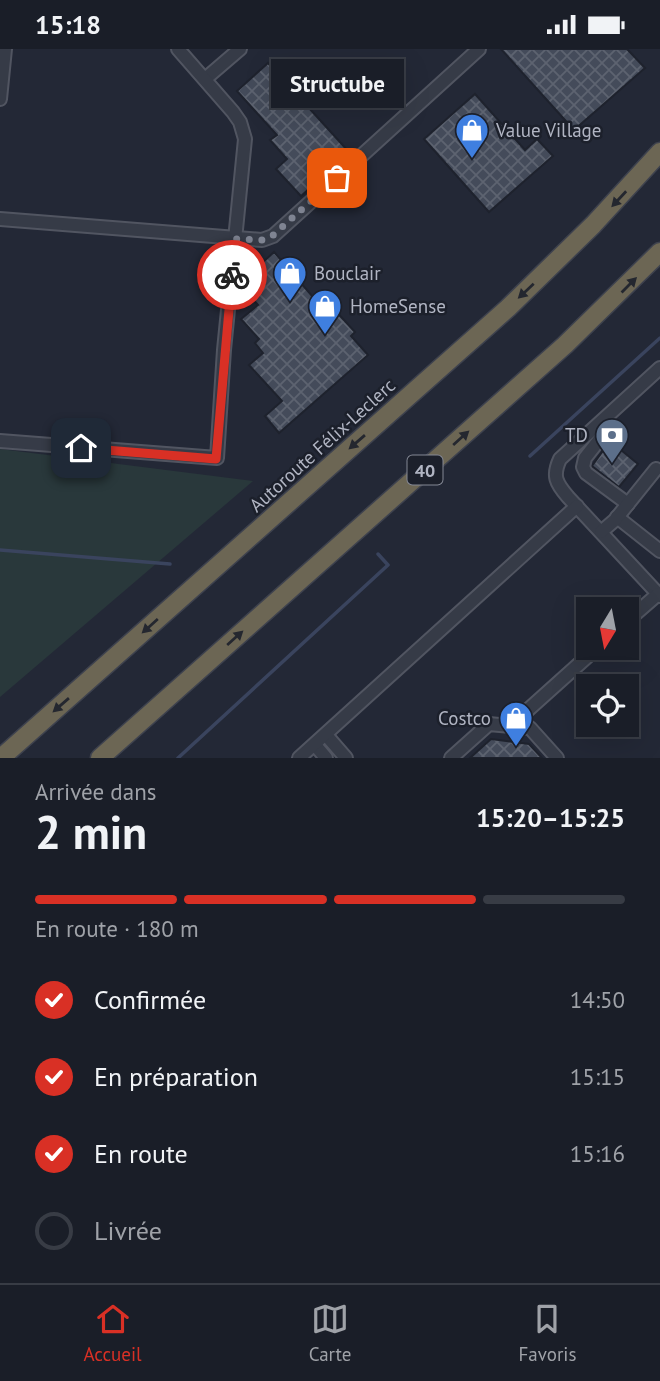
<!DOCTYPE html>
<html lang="fr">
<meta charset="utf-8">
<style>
body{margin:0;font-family:"PT Sans",sans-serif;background:#272b34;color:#f1f3f6;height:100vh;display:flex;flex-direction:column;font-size:26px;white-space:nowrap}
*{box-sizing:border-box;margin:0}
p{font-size:23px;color:#9fa2a8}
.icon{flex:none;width:38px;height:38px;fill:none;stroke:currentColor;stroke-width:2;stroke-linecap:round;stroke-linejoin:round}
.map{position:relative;height:709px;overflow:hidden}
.sheet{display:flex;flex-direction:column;background:#1a1e28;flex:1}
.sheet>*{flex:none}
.needle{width:46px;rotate:190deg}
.fabs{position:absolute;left:576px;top:548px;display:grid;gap:14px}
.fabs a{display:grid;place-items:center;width:63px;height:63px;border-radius:0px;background:#1a1e28;box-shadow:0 7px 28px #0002,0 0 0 2px #383c45;font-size:35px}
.pin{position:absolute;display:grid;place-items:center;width:60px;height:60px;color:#fff;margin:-30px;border-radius:14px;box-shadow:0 4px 10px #0006}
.courier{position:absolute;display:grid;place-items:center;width:70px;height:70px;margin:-35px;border:5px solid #d93025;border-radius:50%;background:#fff;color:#222;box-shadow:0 2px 9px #0007}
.bubble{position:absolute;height:49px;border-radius:0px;background:#1a1e28;box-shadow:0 7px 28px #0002,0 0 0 2px #383c45;font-size:23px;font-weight:700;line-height:49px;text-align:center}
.head em{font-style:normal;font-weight:700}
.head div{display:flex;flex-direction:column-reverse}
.head{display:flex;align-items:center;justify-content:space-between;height:119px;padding:0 35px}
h1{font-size:46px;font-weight:700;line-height:52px}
.bar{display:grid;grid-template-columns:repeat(4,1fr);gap:10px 7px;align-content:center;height:84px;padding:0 35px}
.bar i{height:9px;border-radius:5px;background:#383c45}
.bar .on{background:#d93025}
.bar p{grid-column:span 4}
ol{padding:0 35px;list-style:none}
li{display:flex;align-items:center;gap:21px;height:77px}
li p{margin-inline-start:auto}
li .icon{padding:7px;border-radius:50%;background:#d93025;color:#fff;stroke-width:4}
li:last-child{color:#9fa2a8}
li i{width:38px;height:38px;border:4px solid #383c45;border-radius:50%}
.status{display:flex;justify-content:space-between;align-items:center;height:49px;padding:0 35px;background:#1a1e28;direction:ltr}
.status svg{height:19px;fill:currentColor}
.menu{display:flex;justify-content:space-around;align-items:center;height:98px;border-top:2px solid #383c45;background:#1a1e28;font-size:19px;color:#9fa2a8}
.menu a{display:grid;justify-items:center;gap:4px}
.menu .on{color:#d93025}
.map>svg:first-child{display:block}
</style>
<div class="status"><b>15:18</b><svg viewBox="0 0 49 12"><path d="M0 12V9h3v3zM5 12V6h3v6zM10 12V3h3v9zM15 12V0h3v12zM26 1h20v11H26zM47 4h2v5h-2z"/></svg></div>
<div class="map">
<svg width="660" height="709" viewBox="0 0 660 709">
<defs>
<pattern id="building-cross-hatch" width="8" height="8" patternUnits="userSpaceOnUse" patternTransform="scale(1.75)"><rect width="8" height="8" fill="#444b5a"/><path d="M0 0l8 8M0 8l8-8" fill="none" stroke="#5d6370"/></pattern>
</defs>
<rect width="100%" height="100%" fill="#232836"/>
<path fill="#29383b" d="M 0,400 L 253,432 L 0,648 Z"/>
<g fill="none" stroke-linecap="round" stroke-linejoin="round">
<g stroke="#3a445e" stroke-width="3.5">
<path d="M 530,407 L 660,289"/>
<path d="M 0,501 L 170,515"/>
<path d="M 178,709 L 388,516 L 378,505"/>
</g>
</g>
<g fill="url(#building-cross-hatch)" stroke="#1e222d" stroke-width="2">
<path d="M 501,0 L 627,0 L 645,19 L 574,81 Z"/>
<path d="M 268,14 L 349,103 L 301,147 L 276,120 L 287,110 L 270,91 L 277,86 L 237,42 Z"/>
<path d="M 475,45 L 525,101 L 537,90 L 553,107 L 489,163 L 424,90 Z"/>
<path d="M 274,203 L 326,263 L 332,258 L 355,283 L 351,287 L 368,306 L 279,384 L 265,367 L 282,352 L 249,316 L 263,304 L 255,294 L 259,290 L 241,270 L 258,256 L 239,235 Z"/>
<path d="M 610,392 L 638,415 L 619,438 L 592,417 Z"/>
<path d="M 491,690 L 529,695 L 542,709 L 470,709 Z"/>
</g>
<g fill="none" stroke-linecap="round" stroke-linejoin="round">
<defs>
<g id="minor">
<path d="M 205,30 L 240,0"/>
<path d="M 0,50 L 5,0"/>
<path d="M 0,170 L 262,191 L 273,187 L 479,0"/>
<path d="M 660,319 L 560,410 C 552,427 556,434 568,448 L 660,547"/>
<path d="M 607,381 L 585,409 L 583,418 L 586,424 L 628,455"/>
<path d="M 0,392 L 217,409 L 224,301 L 245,90 L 240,73 L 233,63 L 178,0"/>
<path d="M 617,468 L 660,502"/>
<path d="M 601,483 L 615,471 L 656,420"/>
<path d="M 626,573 L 658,545"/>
<path d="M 510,677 L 598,598"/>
<path d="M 326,686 L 346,709"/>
<path d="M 315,696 L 326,709"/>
<path d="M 299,709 L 577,457"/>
<path d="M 451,709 L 489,675 L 530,679 L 557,709"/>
</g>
<g id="highway">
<path d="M 1,709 L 508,259 L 593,176 L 660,103"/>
<path d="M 100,709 L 565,296 L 660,203"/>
</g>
</defs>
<use href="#minor" stroke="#515561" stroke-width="16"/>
<use href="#highway" stroke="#3e424e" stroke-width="21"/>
<use href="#minor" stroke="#363b47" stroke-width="12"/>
<use href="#highway" stroke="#6c6654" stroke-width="18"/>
</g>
<defs><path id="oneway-solid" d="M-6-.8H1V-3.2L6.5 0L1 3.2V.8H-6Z" transform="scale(1.75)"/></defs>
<g fill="#24272f">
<use href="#oneway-solid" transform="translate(619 150) rotate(133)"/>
<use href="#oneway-solid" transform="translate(629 236) rotate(-45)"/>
<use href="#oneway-solid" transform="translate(526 242) rotate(137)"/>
<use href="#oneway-solid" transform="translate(461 389) rotate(-42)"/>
<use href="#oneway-solid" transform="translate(357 393) rotate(139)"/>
<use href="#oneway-solid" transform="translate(150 577) rotate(138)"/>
<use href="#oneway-solid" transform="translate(235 589) rotate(-42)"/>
<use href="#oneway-solid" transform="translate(61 656) rotate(139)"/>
</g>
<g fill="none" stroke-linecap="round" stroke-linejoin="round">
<path stroke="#7f8492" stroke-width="7" stroke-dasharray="0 12.6" d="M 232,226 L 235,190 L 262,191 L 272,187 L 337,129"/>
<path stroke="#d93025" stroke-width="9" d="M 81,399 L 216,410 L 232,226"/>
</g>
<defs>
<symbol id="shop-pin" viewBox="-11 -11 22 30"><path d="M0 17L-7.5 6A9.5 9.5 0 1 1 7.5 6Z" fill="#3f7fe0" stroke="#1c202b"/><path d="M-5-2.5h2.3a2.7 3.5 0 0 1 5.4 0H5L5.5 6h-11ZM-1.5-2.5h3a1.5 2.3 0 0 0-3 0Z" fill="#fff"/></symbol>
<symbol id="bank-pin" viewBox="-11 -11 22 30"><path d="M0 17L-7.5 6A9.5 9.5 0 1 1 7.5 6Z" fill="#5c6f8a" stroke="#1c202b"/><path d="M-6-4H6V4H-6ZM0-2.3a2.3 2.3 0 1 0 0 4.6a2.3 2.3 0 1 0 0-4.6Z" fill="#fff"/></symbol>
</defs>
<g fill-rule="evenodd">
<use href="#shop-pin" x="453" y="62" width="38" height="52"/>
<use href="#shop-pin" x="271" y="205" width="38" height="52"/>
<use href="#shop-pin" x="306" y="238" width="38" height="52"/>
<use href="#bank-pin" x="593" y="367" width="38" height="52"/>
<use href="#shop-pin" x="497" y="650" width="38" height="52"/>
</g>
<g text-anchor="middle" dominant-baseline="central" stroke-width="5" stroke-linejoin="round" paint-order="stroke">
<rect fill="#1c202b" stroke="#848895" stroke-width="2" x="407.5" y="406.5" width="35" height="29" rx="5"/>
<g font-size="18" font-weight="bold" fill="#b1b5c3">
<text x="425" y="421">40</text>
</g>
<g font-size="19" fill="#b1b5c3" stroke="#1c202b" text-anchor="start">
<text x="496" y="81">Value Village</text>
<text x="314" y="224">Bouclair</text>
<text x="350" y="257">HomeSense</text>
<text x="588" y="386" text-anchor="end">TD</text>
<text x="491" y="669" text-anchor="end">Costco</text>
</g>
<g font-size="19" fill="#b1b5c3" stroke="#1c202b">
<text transform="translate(322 396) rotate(-42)">Autoroute Félix-Leclerc</text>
</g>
</g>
</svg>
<div class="fabs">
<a><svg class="needle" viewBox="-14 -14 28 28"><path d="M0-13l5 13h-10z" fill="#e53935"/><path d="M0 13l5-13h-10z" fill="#9fa2a8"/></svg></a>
<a><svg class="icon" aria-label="locate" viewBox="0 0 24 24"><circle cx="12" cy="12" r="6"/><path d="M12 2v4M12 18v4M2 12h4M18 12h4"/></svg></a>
</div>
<div class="pin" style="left:337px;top:129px;background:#ea580c"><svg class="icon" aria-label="bag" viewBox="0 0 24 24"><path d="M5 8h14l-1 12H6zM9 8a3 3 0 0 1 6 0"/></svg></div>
<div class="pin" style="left:81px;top:399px;background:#1f2937"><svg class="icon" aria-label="home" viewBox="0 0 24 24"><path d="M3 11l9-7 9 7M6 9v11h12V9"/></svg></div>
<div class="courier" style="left:232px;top:226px"><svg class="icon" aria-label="bike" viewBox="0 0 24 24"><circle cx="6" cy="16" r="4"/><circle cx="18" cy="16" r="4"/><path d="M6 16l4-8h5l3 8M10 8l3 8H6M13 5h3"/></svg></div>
<div class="bubble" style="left:271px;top:10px;width:133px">Structube</div>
</div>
<section class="sheet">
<div class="head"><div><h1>2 min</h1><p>Arrivée dans</p></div><em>15:20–15:25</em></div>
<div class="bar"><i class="on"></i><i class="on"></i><i class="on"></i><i></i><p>En route · 180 m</p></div>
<ol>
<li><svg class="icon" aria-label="check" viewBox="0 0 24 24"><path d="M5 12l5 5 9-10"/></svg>Confirmée<p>14:50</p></li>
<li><svg class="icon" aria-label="check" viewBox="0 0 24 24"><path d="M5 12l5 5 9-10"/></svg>En préparation<p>15:15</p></li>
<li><svg class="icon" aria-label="check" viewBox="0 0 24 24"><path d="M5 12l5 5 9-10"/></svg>En route<p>15:16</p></li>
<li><i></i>Livrée</li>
</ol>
</section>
<nav class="menu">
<a class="on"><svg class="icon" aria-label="home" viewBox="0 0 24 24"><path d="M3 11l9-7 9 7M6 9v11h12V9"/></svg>Accueil</a>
<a><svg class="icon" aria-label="map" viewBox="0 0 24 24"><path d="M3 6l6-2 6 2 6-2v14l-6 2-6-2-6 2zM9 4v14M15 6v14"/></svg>Carte</a>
<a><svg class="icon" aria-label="saved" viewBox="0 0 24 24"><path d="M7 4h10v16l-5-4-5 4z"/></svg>Favoris</a>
</nav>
